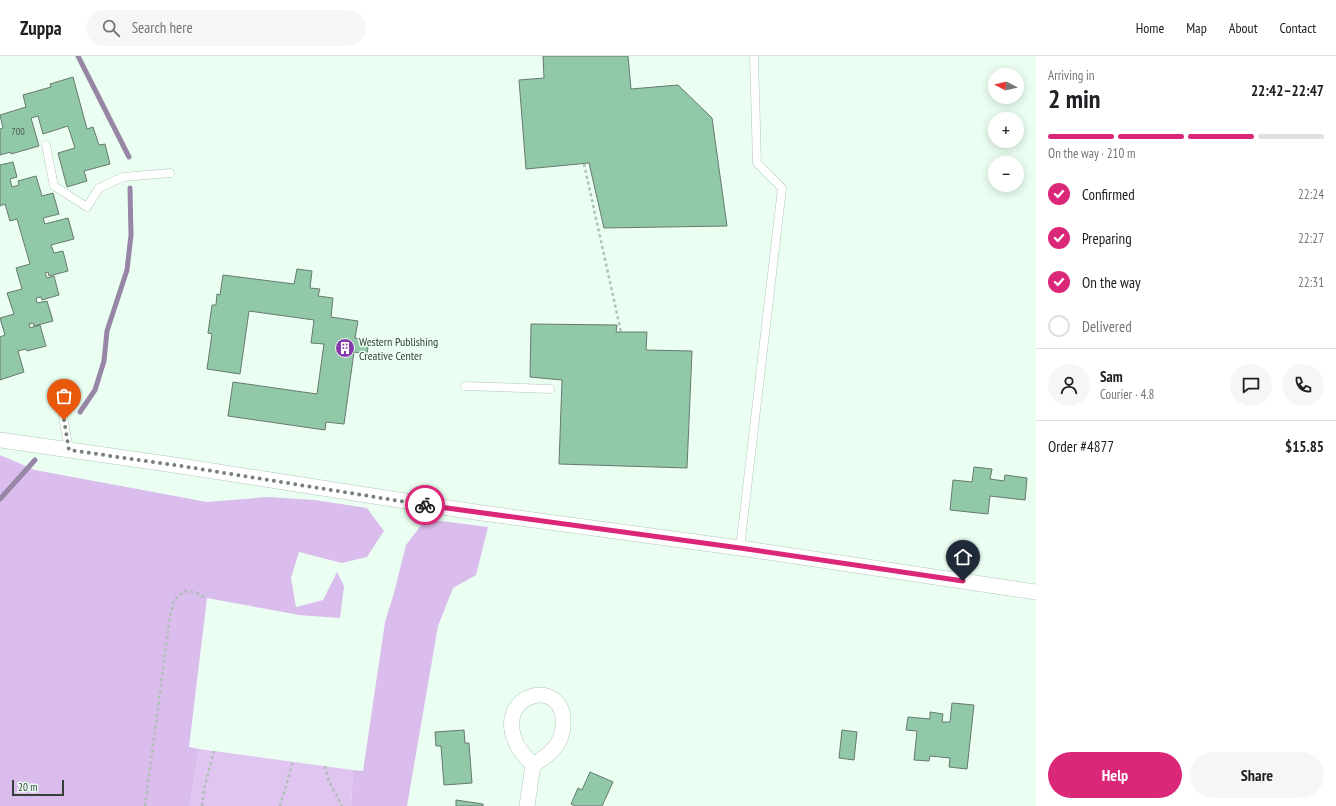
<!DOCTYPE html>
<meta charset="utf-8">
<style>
body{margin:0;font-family:"PT Sans Narrow",sans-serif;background:#f6f6f6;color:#202124;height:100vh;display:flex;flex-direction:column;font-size:15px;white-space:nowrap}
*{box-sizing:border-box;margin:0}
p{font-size:13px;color:#757577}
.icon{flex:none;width:22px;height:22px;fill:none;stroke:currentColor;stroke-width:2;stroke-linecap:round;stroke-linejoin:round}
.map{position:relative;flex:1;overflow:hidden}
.panel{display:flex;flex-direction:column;background:#fff;width:300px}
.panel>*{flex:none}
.needle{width:26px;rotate:277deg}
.fabs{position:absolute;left:988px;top:12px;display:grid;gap:8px}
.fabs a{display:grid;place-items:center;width:36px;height:36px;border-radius:50%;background:#fff;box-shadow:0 2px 10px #0003;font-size:20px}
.scale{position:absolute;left:12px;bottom:10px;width:52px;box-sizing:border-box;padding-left:4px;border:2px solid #373f3a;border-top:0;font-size:11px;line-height:14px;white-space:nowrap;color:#373f3a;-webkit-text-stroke:3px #eafff2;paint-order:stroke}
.pin{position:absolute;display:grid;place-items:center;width:34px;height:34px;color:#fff;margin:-41px -17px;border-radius:50% 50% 50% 0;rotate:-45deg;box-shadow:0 0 4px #0007}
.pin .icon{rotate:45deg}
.courier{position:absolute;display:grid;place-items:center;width:40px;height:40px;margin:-20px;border:3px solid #db2777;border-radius:50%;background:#fff;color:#222;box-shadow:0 1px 5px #0007}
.overview em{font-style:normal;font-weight:700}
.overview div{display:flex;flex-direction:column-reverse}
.overview{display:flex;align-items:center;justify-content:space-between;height:68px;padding:0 12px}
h1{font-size:26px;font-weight:700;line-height:30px}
.bar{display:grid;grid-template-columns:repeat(4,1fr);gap:6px 4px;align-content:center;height:48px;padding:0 12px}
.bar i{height:5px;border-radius:3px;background:#e0e0e0}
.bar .current{background:#db2777}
.bar p{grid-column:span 4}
.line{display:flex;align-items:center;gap:10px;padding:0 12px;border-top:1px solid #e0e0e0}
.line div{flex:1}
.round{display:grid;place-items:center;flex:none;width:42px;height:42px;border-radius:21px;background:#f6f6f6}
ol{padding:0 12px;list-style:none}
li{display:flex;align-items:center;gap:12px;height:44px}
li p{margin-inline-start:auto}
li .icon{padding:4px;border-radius:50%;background:#db2777;color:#fff;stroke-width:4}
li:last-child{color:#757577}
li i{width:22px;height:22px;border:2px solid #e0e0e0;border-radius:50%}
.action{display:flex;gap:8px;margin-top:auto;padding:8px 12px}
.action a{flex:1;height:46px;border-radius:24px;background:#db2777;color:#fff;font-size:16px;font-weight:700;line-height:46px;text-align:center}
.action a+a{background:#f6f6f6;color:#202124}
header{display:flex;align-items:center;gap:24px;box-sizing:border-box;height:56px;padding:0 20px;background:#fff;border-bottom:1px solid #e0e0e0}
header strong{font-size:19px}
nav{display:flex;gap:22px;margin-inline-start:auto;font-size:14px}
.search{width:280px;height:36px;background:#f6f6f6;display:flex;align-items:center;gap:10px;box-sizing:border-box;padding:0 14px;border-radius:22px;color:#757577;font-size:15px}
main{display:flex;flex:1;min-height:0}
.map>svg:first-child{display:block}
</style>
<header>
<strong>Zuppa</strong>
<div class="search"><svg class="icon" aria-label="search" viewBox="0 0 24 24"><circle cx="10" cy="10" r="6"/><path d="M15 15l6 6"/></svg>Search here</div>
<nav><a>Home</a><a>Map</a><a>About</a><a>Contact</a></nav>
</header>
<main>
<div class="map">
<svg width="1036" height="750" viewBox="0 0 1036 750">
<rect width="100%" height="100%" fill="#eafff2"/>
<path fill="#dfc5f0" d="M 199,693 L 353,714 L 351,750 L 190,750 Z"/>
<g fill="#dabded">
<path d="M 0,399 L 35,414 L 207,446 L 267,441 L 315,444 L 367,452 L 384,475 L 367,501 L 342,507 L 299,496 L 291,522 L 296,551 L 323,544 L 337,516 L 344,530 L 340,562 L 299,559 L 207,542 L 189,691 L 199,693 L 190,750 L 0,750 Z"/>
<path d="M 426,463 L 488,471 L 476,519 L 453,532 L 438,570 L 407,750 L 351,750 L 353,714 L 363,715 L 385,566 L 394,537 L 406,489 Z"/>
</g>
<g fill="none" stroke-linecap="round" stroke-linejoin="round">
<g stroke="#9886a6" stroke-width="5">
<path d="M 78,0 L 129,101"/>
<path d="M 80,356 L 95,334 L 104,305 L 107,275 L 127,214 L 131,179 L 130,132"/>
<path d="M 0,443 L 35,404"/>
</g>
</g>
<g fill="#91c8a8" stroke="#67796e">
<path d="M 543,0 L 628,0 L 631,33 L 678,29 L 712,62 L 727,170 L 604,172 L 589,107 L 526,113 L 519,24 L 544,22 Z"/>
<path d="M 73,21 L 87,73 L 93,71 L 99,89 L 105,88 L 110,108 L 84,115 L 87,125 L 67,131 L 58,97 L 75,92 L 68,70 L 43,78 L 38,60 L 31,62 L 39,90 L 11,98 L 11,96 L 0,99 L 0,73 L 3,72 L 0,59 L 26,51 L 23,39 L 51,31 L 50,28 Z"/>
<path d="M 13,106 L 17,121 L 10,123 L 12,131 L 19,129 L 18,125 L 36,120 L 42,140 L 53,137 L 59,158 L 43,162 L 45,168 L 68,162 L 74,183 L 51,189 L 54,197 L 63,195 L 68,215 L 49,220 L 48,216 L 45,217 L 47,222 L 54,220 L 59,239 L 42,244 L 41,241 L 36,242 L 37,247 L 47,245 L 53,265 L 34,270 L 33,267 L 29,268 L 30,272 L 40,269 L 46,290 L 27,295 L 26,293 L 18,295 L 24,316 L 0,324 L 0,281 L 5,279 L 0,262 L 14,258 L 7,237 L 22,233 L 16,212 L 30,208 L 17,163 L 10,165 L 5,148 L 0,150 L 0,109 Z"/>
<path d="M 297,213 L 312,215 L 310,232 L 320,233 L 318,240 L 333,242 L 331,261 L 358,265 L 355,282 L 369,284 L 367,298 L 354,296 L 344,368 L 326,366 L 325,374 L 228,360 L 233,326 L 317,338 L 324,288 L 311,287 L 314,264 L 249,255 L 240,318 L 207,313 L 212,278 L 208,277 L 212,249 L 216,249 L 217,238 L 220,239 L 223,219 L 294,228 Z"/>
<path d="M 531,268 L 617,269 L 616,276 L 647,276 L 646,294 L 692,295 L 687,412 L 559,408 L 562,324 L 530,321 Z"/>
<path d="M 974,411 L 992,413 L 990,423 L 1004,425 L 1005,419 L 1027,422 L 1025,444 L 990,440 L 988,458 L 950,454 L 953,424 L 972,426 Z"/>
<path d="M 952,647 L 974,649 L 967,713 L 949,711 L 950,702 L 930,700 L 929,705 L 914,704 L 917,675 L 906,674 L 908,661 L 930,663 L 930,656 L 943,658 L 942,666 L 950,666 Z"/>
<path d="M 464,674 L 465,687 L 469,687 L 472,727 L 444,729 L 441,690 L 436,690 L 435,676 Z"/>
<path d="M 842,674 L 857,676 L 854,704 L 839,702 Z"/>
<path d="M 590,716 L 613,726 L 602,750 L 575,750 L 571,748 L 578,732 L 582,734 Z"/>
<path d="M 456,744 L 483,748 L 483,750 L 456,750 Z"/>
</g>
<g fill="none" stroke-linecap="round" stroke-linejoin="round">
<defs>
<g id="lane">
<path d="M 46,89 L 54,130 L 87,151 L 99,132 L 123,121 L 170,117"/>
<path d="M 465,330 L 550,333"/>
<path d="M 61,349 L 69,394"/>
<path d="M 740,492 L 782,132 L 757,107 L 754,0"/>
</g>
<g id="street">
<path d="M 0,384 L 181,410 L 475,456 L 740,492 L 1036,536"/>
<path d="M 527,750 L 533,709 C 527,702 519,695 516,687 C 493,636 567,619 563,670 C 562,689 548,700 533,709"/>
</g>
</defs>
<use href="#lane" stroke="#b3c6ba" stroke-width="9"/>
<use href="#street" stroke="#b3c6ba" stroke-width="16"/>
<g stroke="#b0c0b6" stroke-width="2.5" stroke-dasharray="3 3" stroke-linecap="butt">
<path d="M 584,108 L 621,276"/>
<path d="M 325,710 L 328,723 L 342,750"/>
<path d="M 145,750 L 170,560 L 174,544 L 184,535 L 194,536 L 207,542"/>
<path d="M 202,750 L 204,733 L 214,695"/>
<path d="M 280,750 L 293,706"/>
</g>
<use href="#lane" stroke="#fff" stroke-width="8"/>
<use href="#street" stroke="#fff" stroke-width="15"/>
</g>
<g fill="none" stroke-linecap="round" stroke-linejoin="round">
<path stroke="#76827a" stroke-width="4" stroke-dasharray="0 7.2" d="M 64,364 L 69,394 L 181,410 L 425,449"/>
<path stroke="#db2777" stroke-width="5" d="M 425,449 L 740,492 L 963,525"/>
</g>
<defs>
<symbol id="building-disc" viewBox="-11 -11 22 22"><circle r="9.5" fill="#853aab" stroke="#eafff2"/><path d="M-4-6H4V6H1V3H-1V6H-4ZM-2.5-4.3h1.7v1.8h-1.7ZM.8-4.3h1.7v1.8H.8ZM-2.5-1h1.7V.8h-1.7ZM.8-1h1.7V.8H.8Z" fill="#fff"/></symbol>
</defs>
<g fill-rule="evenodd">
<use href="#building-disc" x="334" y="281" width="22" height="22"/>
</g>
<g text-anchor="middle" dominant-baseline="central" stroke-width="3" stroke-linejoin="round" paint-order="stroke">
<g font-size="10" fill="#4e6156">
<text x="18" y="75">700</text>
</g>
<g font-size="12" fill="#373f3a" stroke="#eafff2" text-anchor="start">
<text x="359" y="285">Western Publishing<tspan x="359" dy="14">Creative Center</tspan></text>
</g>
</g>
</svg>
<div class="fabs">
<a><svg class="needle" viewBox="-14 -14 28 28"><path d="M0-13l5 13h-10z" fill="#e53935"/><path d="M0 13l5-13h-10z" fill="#757577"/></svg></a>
<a>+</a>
<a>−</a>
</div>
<div class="scale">20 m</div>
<div class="pin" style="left:64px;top:364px;background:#ea580c"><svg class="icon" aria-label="bag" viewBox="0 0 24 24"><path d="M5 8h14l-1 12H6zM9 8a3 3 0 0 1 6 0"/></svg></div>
<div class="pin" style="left:963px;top:525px;background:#1f2937"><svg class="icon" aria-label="home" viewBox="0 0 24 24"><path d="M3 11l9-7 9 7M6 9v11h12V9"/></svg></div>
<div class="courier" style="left:425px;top:449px"><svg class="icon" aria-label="bike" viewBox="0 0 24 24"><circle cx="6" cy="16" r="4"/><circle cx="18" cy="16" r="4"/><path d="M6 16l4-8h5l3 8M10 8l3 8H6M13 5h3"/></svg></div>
</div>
<section class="panel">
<div class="overview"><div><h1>2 min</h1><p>Arriving in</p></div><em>22:42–22:47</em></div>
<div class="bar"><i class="current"></i><i class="current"></i><i class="current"></i><i></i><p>On the way · 210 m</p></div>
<ol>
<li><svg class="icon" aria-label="check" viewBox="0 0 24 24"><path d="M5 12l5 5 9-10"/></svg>Confirmed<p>22:24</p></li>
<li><svg class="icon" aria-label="check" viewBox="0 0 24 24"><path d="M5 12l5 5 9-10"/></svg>Preparing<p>22:27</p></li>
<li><svg class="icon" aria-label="check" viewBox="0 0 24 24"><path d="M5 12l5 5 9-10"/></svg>On the way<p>22:31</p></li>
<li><i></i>Delivered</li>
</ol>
<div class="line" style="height:72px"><a class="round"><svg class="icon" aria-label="person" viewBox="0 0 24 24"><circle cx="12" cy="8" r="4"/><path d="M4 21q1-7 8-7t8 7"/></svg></a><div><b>Sam</b><p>Courier · 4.8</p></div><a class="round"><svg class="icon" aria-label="chat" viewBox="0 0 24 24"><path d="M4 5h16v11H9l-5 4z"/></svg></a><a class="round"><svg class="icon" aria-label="phone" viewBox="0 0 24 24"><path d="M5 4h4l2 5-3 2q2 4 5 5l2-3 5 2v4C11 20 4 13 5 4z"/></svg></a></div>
<div class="line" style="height:52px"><div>Order #4877</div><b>$15.85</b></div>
<div class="action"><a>Help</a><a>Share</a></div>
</section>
</main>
